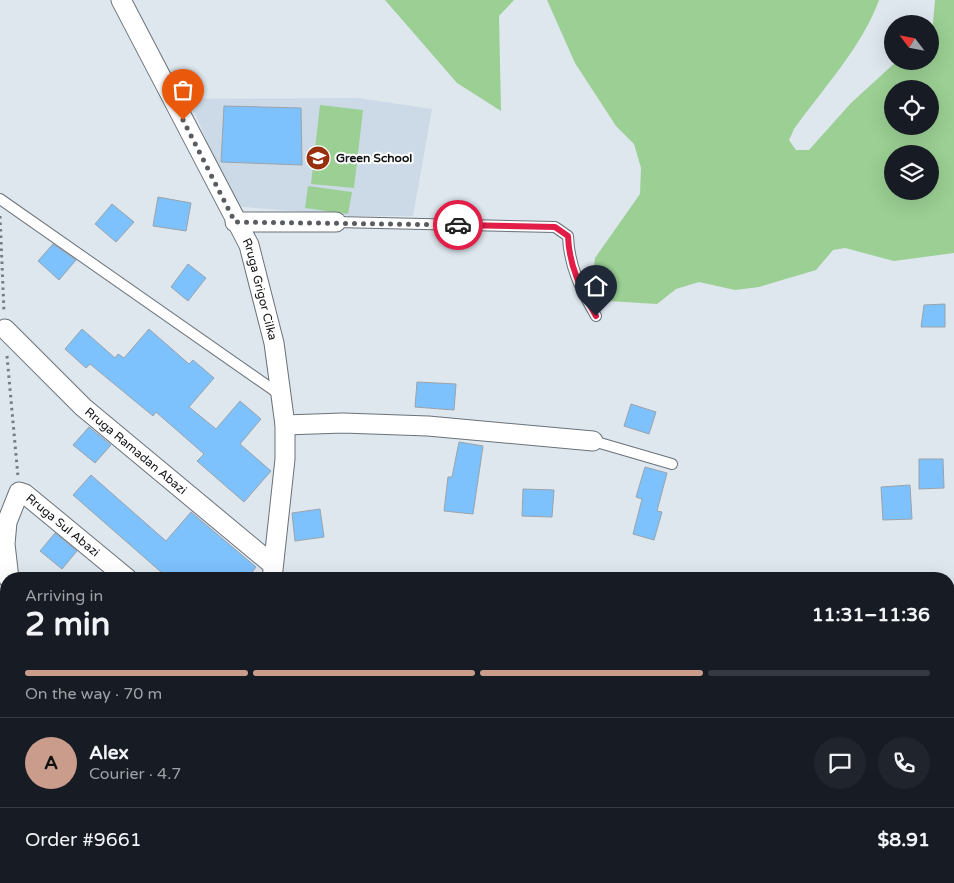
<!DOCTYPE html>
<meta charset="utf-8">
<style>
body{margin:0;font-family:"Varela Round",sans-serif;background:#20242c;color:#f1f3f6;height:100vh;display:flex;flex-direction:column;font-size:19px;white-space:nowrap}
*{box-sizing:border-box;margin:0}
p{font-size:16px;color:#9ea1a6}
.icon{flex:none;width:28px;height:28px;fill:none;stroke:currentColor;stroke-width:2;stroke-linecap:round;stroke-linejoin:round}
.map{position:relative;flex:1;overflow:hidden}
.drawer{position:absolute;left:0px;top:572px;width:955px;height:311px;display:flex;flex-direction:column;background:#171b24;border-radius:20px 20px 0 0;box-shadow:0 5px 20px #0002}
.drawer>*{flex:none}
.needle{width:32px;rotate:302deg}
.fabs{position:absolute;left:884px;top:15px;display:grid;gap:10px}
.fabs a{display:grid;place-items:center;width:55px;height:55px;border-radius:50%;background:#171b24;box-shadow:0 5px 20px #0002;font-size:25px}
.pin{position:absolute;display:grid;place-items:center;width:42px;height:42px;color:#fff;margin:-51px -21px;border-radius:50% 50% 50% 0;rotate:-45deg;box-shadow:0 0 5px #0007}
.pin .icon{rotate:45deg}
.courier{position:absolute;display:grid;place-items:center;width:50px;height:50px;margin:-25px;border:4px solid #e11d48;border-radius:50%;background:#fff;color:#222;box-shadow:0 1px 6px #0007}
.head em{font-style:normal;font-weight:800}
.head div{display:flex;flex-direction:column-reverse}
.head{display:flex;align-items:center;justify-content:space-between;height:85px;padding:0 25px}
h1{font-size:32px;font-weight:800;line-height:38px}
.bar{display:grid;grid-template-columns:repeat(4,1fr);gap:8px 5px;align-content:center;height:60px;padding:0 25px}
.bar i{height:6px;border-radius:4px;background:#363941}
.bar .current{background:#c99c8c}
.bar p{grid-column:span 4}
.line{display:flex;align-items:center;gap:12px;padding:0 25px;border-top:1px solid #363941}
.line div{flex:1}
.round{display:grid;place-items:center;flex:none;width:52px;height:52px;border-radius:26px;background:#20242c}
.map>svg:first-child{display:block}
</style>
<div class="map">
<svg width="954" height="883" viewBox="0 0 954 883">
<rect width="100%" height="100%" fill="#dee6ee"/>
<path fill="#ccdae7" d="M 358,98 L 432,109 L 413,216 L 348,216 L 234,206 L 189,99 Z"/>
<g fill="#9bcf93" fill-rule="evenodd">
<path d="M 385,0 L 514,0 L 499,16 L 501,111 L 457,83 Z"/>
<path d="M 547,0 L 879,0 C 862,47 823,88 794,129 L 789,140 L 796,150 L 809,150 L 851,103 L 897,61 L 930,61 L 930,28 L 933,23 L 935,0 L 954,0 L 954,253 L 894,261 L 845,248 L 833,250 L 816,270 L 759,287 L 735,290 L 699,282 L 676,289 L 657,304 L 608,301 L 596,296 L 592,284 L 595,258 L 640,194 L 641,168 L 634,144 L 616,126 L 575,63 ZM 892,89 L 930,89 L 930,126 L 892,126 ZM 892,154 L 930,154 L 930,191 L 892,191 Z"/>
<path d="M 320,105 L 363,110 L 354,188 L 311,184 Z"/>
<path d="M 308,186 L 352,192 L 348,214 L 305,208 Z"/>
<path d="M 954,736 L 954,883 L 847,883 L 851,878 L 949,878 L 949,744 Z"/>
</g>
<g fill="#7dc1fd" stroke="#9ba3aa">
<path d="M 224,106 L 301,108 L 302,165 L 221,162 Z"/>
<path d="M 158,197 L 191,203 L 186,231 L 153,226 Z"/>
<path d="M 112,204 L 134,222 L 116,242 L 95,224 Z"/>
<path d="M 53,244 L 76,260 L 59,280 L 38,261 Z"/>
<path d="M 188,264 L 206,278 L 188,301 L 171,287 Z"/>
<path d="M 945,304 L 945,327 L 921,327 L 924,305 Z"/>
<path d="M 82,329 L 115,358 L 118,354 L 124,358 L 149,329 L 189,364 L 193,360 L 214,378 L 189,407 L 216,429 L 240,401 L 261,419 L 240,444 L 271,471 L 244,502 L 197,461 L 204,454 L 156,412 L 153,416 L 90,364 L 86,368 L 65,349 Z"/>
<path d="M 417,382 L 456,384 L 454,410 L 415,407 Z"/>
<path d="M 631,404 L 656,412 L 649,434 L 624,426 Z"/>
<path d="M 89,427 L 111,445 L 95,463 L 73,445 Z"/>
<path d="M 459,442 L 483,446 L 473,514 L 444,511 L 448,477 L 452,477 Z"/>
<path d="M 919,459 L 943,459 L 944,488 L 919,489 Z"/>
<path d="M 645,467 L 667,473 L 657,511 L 662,512 L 654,540 L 633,534 L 642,499 L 636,497 Z"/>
<path d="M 91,475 L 166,541 L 191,512 L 256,567 L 247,579 L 169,579 L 73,495 Z"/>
<path d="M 910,485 L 912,519 L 883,520 L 881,487 Z"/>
<path d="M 523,489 L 554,490 L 552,517 L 522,516 Z"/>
<path d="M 320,509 L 324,537 L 295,541 L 292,513 Z"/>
<path d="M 55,533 L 77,551 L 62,569 L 40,551 Z"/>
</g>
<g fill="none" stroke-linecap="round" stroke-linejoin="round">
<defs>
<g id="lane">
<path d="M 0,199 L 282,396"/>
<path d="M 336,222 L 555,227 L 568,236 C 569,266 581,290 596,316"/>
<path d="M 593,441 L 672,464"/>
</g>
<g id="street">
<path id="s1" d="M 121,0 L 249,245 L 274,343 L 285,425 L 285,459 L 272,579"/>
<path d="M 235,222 L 336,222"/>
<path id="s2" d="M 5,329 L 83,407 L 273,565"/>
<path d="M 285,425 L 343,423 L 428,426 L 593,441"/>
<path id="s3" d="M 9,579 L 5,544 L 7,522 L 19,492 L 25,494 L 128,579"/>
<path d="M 0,827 L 6,784"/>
<path d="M 280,878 L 280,883"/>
<path d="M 0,879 L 6,883"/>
</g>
</defs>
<use href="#lane" stroke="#6a7279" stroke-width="12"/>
<use href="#street" stroke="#6a7279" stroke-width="21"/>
<g stroke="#777c82" stroke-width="3" stroke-dasharray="2.5 4" stroke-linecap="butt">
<path d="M 0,216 L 4,312"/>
<path d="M 7,356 L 18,477"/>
</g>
<use href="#lane" stroke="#fff" stroke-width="10"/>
<use href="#street" stroke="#fff" stroke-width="19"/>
</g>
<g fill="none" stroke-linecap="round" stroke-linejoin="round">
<path stroke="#595d62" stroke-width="5" stroke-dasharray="0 9" d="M 183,120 L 235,222 L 458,225"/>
<path stroke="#e11d48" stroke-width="6" d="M 458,225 L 555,227 L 568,236 C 569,266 581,290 596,316"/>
</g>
<defs>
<symbol id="school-disc" viewBox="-11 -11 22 22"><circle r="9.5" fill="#98310b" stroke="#fff"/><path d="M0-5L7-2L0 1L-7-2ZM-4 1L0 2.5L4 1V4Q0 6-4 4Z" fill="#fff"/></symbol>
</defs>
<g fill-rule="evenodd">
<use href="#school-disc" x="304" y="144" width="28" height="28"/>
</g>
<g text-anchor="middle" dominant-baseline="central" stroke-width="4" stroke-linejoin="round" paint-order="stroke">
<g font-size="12" font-weight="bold" fill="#111316" stroke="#fff" text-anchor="start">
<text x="336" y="158">Green School</text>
</g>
<g font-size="12" fill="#111316" stroke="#fff">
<text stroke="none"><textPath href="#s1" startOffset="322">Rruga Grigor Cilka</textPath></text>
<text stroke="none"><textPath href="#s2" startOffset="179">Rruga Ramadan Abazi</textPath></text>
<text stroke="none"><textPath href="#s3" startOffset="145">Rruga Sul Abazi</textPath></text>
</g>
</g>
</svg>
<div class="fabs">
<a><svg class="needle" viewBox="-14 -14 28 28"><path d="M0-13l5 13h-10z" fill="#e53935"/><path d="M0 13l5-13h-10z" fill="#9ea1a6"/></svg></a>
<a><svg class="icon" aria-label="locate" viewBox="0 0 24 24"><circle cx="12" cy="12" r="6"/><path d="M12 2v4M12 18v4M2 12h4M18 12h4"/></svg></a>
<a><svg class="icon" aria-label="layers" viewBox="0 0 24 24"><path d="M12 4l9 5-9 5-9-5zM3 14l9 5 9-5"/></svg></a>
</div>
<div class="pin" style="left:183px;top:120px;background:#ea580c"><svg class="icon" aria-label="bag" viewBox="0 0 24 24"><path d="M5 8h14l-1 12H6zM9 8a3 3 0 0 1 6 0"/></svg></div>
<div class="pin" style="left:596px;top:316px;background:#1f2937"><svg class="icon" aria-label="home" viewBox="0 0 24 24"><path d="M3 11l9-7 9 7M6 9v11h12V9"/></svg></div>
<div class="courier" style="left:458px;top:225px"><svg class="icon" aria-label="car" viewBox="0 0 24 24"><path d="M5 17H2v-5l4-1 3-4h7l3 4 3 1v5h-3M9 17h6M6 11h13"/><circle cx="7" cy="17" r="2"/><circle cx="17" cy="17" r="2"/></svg></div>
<section class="drawer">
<div class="head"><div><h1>2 min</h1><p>Arriving in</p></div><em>11:31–11:36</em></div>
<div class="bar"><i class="current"></i><i class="current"></i><i class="current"></i><i></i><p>On the way · 70 m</p></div>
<div class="line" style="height:90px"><b class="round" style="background:#c99c8c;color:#111">A</b><div><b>Alex</b><p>Courier · 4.7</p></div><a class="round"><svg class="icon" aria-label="chat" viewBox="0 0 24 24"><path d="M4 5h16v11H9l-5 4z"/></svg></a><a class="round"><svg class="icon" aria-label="phone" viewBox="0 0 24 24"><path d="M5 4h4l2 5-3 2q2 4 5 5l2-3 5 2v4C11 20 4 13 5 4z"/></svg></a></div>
<div class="line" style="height:65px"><div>Order #9661</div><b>$8.91</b></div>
</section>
</div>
